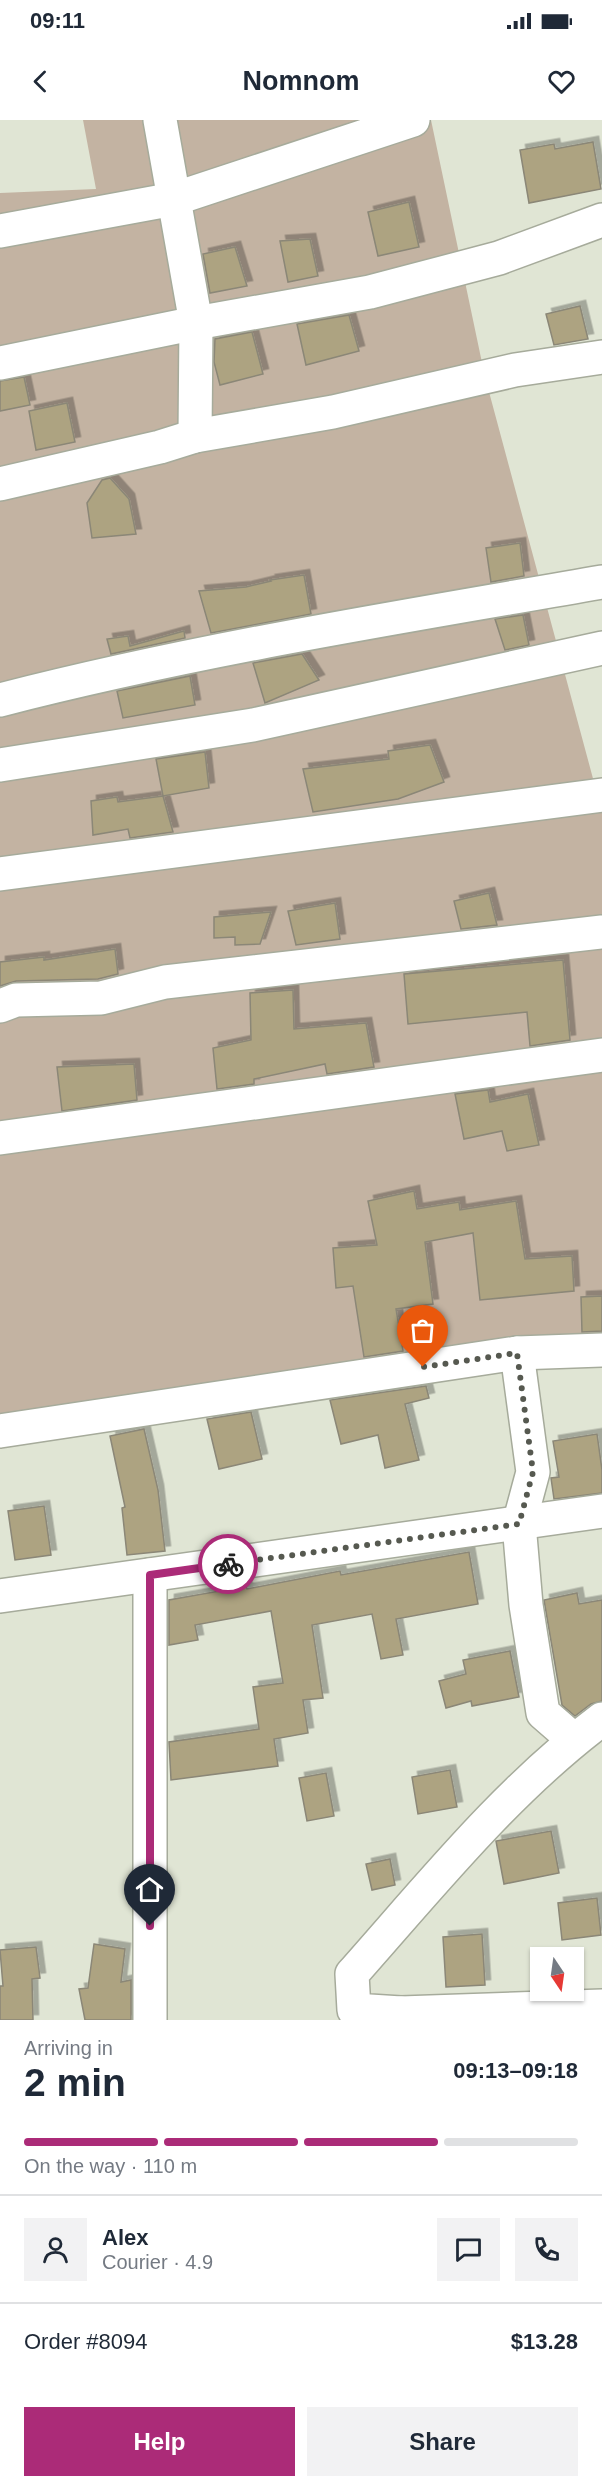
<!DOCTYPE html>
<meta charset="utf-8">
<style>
body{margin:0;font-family:Helvetica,sans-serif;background:#f2f2f3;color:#1f2937;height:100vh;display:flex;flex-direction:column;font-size:22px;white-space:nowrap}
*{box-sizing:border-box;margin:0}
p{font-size:20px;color:#747a83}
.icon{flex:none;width:33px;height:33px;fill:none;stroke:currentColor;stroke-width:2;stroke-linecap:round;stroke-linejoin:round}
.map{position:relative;height:1900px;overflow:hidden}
.panel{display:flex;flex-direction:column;background:#fff;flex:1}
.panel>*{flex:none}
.needle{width:39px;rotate:167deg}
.controls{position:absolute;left:530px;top:1827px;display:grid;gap:12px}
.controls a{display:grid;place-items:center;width:54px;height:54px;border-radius:0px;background:#fff;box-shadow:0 2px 4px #0004;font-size:30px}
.pin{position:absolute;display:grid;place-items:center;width:51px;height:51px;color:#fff;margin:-62px -26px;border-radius:50% 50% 50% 0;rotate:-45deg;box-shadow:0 0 6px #0007}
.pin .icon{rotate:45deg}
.courier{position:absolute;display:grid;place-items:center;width:60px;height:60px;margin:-30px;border:4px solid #ab2b78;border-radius:50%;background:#fff;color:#222;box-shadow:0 2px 8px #0007}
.headline em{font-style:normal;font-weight:600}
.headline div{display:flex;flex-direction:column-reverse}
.headline{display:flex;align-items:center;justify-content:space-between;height:102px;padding:0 24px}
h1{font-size:39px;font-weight:600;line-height:45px}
.bar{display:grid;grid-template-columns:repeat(4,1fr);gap:9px 6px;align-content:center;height:72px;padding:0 24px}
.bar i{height:8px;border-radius:4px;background:#e0e1e3}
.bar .on{background:#ab2b78}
.bar p{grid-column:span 4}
.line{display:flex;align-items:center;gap:15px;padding:0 24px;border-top:2px solid #e0e1e3}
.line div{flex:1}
.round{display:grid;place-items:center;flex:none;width:63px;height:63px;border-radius:0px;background:#f2f2f3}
.cta{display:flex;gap:12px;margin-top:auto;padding:12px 24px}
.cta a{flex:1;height:69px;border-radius:0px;background:#ab2b78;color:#fff;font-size:24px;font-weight:600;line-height:69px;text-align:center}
.cta a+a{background:#f2f2f3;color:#1f2937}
.status{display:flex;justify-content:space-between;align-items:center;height:42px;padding:0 30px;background:#fff;direction:ltr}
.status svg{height:16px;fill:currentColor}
header{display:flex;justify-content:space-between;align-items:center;height:78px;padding:0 24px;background:#fff;font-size:27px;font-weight:600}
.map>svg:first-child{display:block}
</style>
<div class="status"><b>09:11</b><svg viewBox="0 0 49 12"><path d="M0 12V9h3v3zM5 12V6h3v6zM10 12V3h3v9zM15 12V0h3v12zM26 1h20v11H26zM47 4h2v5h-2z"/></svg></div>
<header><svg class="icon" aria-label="back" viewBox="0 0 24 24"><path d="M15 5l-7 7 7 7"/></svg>Nomnom<svg class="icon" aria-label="heart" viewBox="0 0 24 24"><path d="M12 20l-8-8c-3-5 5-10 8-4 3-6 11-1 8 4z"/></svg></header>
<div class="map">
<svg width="602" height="1900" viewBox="0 0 602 1900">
<defs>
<filter id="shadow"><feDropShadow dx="5.5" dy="-5.5" stdDeviation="0" flood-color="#0004"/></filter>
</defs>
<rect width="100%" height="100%" fill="#e0e5d4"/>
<path fill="#c3b3a2" d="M 83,0 L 431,0 L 485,257 L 602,692 L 602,1230 L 0,1310 L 0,73 L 96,69 Z"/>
<g fill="#ada381" stroke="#8b8777" stroke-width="1.5" filter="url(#shadow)">
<path d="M 593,22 L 601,69 L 529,83 L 520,30 L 554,24 L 555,29 Z"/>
<path d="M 409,82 L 419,127 L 378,136 L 368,92 Z"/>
<path d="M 310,119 L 318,156 L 288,162 L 280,121 Z"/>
<path d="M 235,127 L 247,166 L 210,173 L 203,134 Z"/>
<path d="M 580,186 L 588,219 L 554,225 L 546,194 Z"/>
<path d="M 349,195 L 359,231 L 306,245 L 297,204 Z"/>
<path d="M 252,212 L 263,254 L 220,265 L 214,242 L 215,219 Z"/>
<path d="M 24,257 L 30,285 L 0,291 L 0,261 Z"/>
<path d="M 67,283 L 75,322 L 36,330 L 29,291 Z"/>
<path d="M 110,358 L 129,379 L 136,414 L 92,418 L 87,383 L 102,360 Z"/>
<path d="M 520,423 L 524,456 L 491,462 L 486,428 Z"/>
<path d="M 304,455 L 311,494 L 211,513 L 199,471 L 246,467 L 271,461 L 270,460 Z"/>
<path d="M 523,495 L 529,525 L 505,530 L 495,499 Z"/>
<path d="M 184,511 L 185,518 L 111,534 L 107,519 L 128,516 L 130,526 Z"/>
<path d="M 302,534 L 319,560 L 265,583 L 253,543 Z"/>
<path d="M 190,556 L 195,585 L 123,598 L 117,571 Z"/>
<path d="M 430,625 L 444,662 L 398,679 L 313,692 L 303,649 L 389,639 L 388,631 Z"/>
<path d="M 205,632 L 209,668 L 163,676 L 156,639 Z"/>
<path d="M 163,676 L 173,712 L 130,718 L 128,709 L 93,715 L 91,681 L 117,677 L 118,682 Z"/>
<path d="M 489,773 L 497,805 L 461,809 L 454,781 Z"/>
<path d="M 335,783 L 340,819 L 296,825 L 288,791 Z"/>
<path d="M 271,792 L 260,824 L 235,825 L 235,817 L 214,818 L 214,797 Z"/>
<path d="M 115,829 L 118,854 L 98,859 L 16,861 L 0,866 L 0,842 L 44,837 L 44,840 Z"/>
<path d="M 563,840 L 570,920 L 530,926 L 527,892 L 408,904 L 404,854 Z"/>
<path d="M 293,870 L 294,909 L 366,903 L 374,947 L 327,954 L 325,944 L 254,959 L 254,964 L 217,969 L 213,928 L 251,920 L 250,873 Z"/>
<path d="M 134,944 L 137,980 L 62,991 L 57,947 Z"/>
<path d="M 488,970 L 490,982 L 528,974 L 539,1025 L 507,1031 L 502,1011 L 464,1019 L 455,974 Z"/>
<path d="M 414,1071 L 417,1089 L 459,1082 L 460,1090 L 516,1081 L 525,1139 L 572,1136 L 574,1171 L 480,1180 L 473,1113 L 425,1122 L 433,1184 L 396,1189 L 403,1231 L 364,1237 L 353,1166 L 336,1168 L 333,1128 L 377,1125 L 368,1081 Z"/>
<path d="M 602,1176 L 602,1211 L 582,1212 L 581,1177 Z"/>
<path d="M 426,1266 L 429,1278 L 405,1284 L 419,1340 L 385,1348 L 378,1315 L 341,1324 L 330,1280 Z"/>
<path d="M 251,1292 L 262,1339 L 219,1349 L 207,1299 Z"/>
<path d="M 144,1309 L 158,1370 L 165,1431 L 127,1435 L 122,1388 L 125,1387 L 110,1316 Z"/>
<path d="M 597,1314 L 602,1350 L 602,1373 L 554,1379 L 551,1358 L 559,1357 L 553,1321 Z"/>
<path d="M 44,1386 L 51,1435 L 15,1440 L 8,1391 Z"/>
<path d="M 469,1432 L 478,1484 L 396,1499 L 403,1535 L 381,1539 L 372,1494 L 312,1505 L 323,1578 L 303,1580 L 308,1613 L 274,1619 L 278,1646 L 171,1660 L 169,1622 L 259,1609 L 253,1567 L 283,1563 L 271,1491 L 195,1505 L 198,1520 L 169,1525 L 169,1480 L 220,1471 L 219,1465 L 244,1461 L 247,1469 L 340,1451 L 341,1455 Z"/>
<path d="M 577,1473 L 579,1484 L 602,1480 L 602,1581 L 591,1584 L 575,1596 L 562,1585 L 544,1480 Z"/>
<path d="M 510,1531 L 519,1577 L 472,1586 L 471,1581 L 446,1588 L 439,1561 L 466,1554 L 463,1540 Z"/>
<path d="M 450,1650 L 457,1687 L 418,1694 L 412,1657 Z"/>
<path d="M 326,1653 L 334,1696 L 307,1701 L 299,1658 Z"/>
<path d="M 551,1711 L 559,1753 L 504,1764 L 496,1721 Z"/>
<path d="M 390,1739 L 395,1765 L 372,1770 L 366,1744 Z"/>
<path d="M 597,1778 L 601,1815 L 562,1820 L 558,1783 Z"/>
<path d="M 482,1814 L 485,1865 L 446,1867 L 443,1817 Z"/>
<path d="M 94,1824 L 125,1829 L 121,1862 L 131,1860 L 131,1900 L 85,1900 L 79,1869 L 88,1868 Z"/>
<path d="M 36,1827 L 40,1858 L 32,1859 L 33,1900 L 0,1900 L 0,1866 L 3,1866 L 0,1830 Z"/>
</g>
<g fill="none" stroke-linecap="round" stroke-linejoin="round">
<defs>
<g id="minor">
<path d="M 160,0 L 196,203 L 195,316"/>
<path d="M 0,111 L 174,79 L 413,0"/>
<path d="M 0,243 L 196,203 L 370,172 L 499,138 L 602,100"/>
<path d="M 0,364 L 160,327 L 195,316 L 333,292 L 515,250 L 602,237"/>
<path d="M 0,580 C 198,529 401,497 602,462"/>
<path d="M 0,645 L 253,605 L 602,528"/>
<path d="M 0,754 L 602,675"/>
<path d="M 0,886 L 16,880 L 101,878 L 165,862 L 602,812"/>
<path d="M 0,1018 L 602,935"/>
<path d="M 517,1233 L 533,1352 L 519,1404 L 526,1485 L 543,1593 L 574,1620"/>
<path d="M 0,1311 L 517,1233 L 602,1230"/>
<path d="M 150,1455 L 150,1900"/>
<path d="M 0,1476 L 602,1391"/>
<path d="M 401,1893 L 354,1890 L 352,1854 C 431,1765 507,1670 602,1599"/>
<path d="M 379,1897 L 401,1893 L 602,1886"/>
</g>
</defs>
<use href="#minor" stroke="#a6ab9b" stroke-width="36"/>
<use href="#minor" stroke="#fff" stroke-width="33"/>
</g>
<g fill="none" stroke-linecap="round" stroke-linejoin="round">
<path stroke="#565950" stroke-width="6" stroke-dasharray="0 10.8" d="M 228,1444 L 519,1404 L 533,1352 L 517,1233 L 423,1247"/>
<path stroke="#ab2b78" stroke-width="8" d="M 150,1806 L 150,1455 L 228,1444"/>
</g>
</svg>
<div class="controls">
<a><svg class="needle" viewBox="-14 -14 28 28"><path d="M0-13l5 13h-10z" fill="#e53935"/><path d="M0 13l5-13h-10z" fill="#747a83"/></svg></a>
</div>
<div class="pin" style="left:423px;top:1247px;background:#ea580c"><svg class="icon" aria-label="bag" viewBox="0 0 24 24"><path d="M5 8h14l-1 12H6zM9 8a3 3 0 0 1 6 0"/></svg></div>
<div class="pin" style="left:150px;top:1806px;background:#1f2937"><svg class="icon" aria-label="home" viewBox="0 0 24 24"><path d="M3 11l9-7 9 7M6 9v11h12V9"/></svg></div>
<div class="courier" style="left:228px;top:1444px"><svg class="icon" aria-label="bike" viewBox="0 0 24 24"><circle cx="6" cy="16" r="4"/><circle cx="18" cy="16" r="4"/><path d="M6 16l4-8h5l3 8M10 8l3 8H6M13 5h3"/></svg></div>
</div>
<section class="panel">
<div class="headline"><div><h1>2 min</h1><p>Arriving in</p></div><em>09:13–09:18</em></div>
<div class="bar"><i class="on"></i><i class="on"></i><i class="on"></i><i></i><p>On the way · 110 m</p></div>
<div class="line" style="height:108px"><a class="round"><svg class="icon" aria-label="person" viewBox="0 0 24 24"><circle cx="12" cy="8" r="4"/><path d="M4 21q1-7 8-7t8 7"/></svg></a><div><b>Alex</b><p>Courier · 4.9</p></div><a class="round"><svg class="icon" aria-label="chat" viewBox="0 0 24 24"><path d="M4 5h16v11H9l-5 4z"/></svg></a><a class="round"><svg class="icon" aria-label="phone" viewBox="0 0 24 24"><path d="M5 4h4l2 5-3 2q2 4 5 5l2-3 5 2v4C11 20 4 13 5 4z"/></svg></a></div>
<div class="line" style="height:78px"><div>Order #8094</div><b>$13.28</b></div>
<div class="cta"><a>Help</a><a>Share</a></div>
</section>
